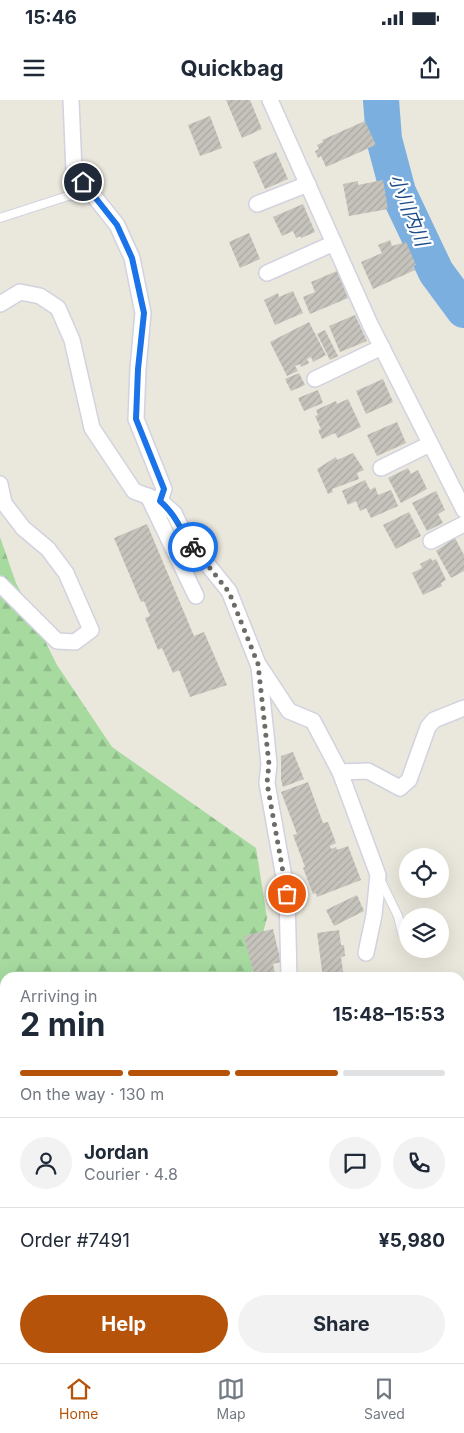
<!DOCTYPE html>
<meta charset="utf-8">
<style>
body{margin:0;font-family:Inter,"Noto Sans JP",sans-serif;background:#f2f2f3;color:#1f2937;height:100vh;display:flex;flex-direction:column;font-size:19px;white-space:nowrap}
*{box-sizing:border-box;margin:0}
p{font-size:16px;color:#747a83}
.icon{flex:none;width:28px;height:28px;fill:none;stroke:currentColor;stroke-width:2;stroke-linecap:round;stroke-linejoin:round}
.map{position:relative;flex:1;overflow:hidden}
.side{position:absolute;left:0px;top:872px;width:465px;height:391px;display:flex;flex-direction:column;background:#fff;border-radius:15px 15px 0 0;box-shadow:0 5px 20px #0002}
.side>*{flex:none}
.controls{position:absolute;left:399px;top:748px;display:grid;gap:10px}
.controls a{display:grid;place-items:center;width:50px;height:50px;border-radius:50%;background:#fff;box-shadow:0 5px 20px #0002;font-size:25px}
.pin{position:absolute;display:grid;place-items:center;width:42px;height:42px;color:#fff;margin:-21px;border:2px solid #fff;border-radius:50%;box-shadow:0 1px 5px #0007}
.courier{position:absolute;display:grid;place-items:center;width:50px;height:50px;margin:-25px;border:4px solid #1a73e8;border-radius:50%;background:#fff;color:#222;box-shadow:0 1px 6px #0007}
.headline em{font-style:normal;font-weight:700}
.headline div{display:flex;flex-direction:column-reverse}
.headline{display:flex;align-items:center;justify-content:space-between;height:85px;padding:0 20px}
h1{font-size:32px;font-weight:700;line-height:38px}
.bar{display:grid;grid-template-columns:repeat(4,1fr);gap:8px 5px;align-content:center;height:60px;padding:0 20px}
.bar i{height:6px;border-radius:4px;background:#e0e1e3}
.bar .active{background:#b45309}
.bar p{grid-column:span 4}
.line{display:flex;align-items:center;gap:12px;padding:0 20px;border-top:1px solid #e0e1e3}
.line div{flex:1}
.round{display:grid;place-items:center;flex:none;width:52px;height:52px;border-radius:26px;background:#f2f2f3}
.action{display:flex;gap:10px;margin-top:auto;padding:10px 20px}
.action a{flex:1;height:58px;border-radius:30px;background:#b45309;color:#fff;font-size:20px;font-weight:700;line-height:58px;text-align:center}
.action a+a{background:#f2f2f3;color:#1f2937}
.status{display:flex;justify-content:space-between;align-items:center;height:35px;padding:0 25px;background:#fff;direction:ltr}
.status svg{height:14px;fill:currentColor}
header{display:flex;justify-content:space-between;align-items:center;height:65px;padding:0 20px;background:#fff;font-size:22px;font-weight:700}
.dock{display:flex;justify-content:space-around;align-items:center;height:70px;border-top:1px solid #e0e1e3;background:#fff;font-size:14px;color:#747a83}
.dock a{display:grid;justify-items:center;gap:2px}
.dock .active{color:#b45309}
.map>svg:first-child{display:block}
</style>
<div class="status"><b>15:46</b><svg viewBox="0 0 49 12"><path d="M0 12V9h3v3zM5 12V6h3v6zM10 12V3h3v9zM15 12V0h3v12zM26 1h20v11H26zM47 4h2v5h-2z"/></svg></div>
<header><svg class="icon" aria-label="menu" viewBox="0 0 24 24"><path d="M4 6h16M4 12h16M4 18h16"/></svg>Quickbag<svg class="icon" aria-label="share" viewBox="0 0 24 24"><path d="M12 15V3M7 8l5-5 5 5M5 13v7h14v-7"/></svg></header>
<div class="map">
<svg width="464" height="1263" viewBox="0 0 464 1263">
<defs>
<pattern id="forest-firs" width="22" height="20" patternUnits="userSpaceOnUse" patternTransform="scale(1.25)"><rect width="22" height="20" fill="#a6da9f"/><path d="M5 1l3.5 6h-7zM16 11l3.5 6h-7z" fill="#8fbb89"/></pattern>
<pattern id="building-hatch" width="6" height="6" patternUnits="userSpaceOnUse" patternTransform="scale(1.25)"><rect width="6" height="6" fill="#c5c3bc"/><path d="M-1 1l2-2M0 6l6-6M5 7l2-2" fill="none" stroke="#a9a8a2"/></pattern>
</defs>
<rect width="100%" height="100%" fill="#eae7dc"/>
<path fill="url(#forest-firs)" d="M 0,437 L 16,483 L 57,565 L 112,647 L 256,748 L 267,818 L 251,877 L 5,878 L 5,1259 L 289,1259 L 291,1263 L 0,1263 Z"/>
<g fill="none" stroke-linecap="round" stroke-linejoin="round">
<path stroke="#7bafe0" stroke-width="36" d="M 381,0 L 384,39 L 398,92 L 436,172 L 464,210"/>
</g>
<g fill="url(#building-hatch)">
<path d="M 226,0 L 250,0 L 262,29 L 242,38 Z"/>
<path d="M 210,16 L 222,48 L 200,56 L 188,25 Z"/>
<path d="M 365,21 L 376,45 L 326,67 L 321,56 L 318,58 L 315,51 L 319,49 L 317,45 L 323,42 L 322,40 Z"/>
<path d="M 276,52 L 288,79 L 265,89 L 253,62 Z"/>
<path d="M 383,80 L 388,109 L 349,116 L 343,84 L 358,81 L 358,85 Z"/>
<path d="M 303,104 L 315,132 L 301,138 L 300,136 L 296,138 L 293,131 L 282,136 L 273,117 Z"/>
<path d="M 249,133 L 260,159 L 240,168 L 229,142 Z"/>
<path d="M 390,140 L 392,146 L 406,142 L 416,165 L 413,166 L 415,170 L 373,189 L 361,162 L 382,153 L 378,145 Z"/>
<path d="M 337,171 L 348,198 L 310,214 L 303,197 L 315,192 L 311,182 Z"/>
<path d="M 293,191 L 303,213 L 275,225 L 264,200 L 278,193 L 279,197 Z"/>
<path d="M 355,215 L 367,241 L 340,252 L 329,226 Z"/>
<path d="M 309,222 L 326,255 L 313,262 L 311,257 L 307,259 L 309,263 L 301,267 L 300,264 L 295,266 L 298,271 L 287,276 L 270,242 Z"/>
<path d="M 325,230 L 338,256 L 330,260 L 317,234 Z"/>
<path d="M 299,273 L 305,285 L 291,291 L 285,279 Z"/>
<path d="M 383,279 L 393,302 L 366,314 L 356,291 Z"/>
<path d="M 318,290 L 323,303 L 304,311 L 298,298 Z"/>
<path d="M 348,299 L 361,327 L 338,338 L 335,333 L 322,339 L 318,330 L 321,329 L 315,316 L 318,315 L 316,310 L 336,301 L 337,304 Z"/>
<path d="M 397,322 L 406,343 L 377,356 L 367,335 Z"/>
<path d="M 353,353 L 364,370 L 357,373 L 359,379 L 332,389 L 333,392 L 328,394 L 317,369 L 336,357 L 337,360 Z"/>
<path d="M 408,368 L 411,374 L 418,370 L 427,389 L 401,403 L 388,378 Z"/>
<path d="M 365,380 L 370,390 L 375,387 L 378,395 L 391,390 L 398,406 L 371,418 L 366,408 L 360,411 L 356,401 L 348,405 L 342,391 Z"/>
<path d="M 436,391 L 445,410 L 438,414 L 443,423 L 427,431 L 412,403 Z"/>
<path d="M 409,412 L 421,436 L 396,449 L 383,425 Z"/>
<path d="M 147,424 L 194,536 L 204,532 L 227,585 L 190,597 L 179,570 L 173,573 L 162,548 L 158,550 L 145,518 L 150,516 L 144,501 L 141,502 L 114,438 Z"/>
<path d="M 455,438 L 464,455 L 464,471 L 451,478 L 436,451 Z"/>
<path d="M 431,458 L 432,461 L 436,459 L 446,480 L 441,483 L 442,486 L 423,495 L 412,473 L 422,468 L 420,464 Z"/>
<path d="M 293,652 L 304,679 L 283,687 L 281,680 L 281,656 Z"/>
<path d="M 308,682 L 323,723 L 328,722 L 336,743 L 330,746 L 331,749 L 336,747 L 337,750 L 348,746 L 361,780 L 317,797 L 316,793 L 313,794 L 303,768 L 305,767 L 293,735 L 297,734 L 281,692 Z"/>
<path d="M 357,795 L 364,811 L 334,826 L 326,810 Z"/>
<path d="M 273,829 L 281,862 L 273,864 L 275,873 L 255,878 L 244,836 Z"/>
<path d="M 339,830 L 341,845 L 344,845 L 345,856 L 341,857 L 344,878 L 323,878 L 317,833 Z"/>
</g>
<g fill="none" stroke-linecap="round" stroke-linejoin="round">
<defs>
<g id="lane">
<path d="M 0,118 L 68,96 L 92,93"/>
<path d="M 380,779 L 398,816 L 402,833"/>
</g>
<g id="street">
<path d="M 71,0 L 74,71 L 117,125 L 132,158 L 143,213 L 138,269 L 136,319 L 164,389 L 160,401"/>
<path d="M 270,0 L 370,224 L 464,410"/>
<path d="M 257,104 L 308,84"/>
<path d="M 267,173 L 334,143"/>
<path d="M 0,204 L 20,192 L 40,196 L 58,208 L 72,240 L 92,328 L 134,391 L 160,401 L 174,413 L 186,438 L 229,491 L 258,564 L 289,611 L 313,621 L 340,672 L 378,775 L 374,815 L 366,853"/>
<path d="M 315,279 L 382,247"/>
<path d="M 381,368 L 430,344"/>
<path d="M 0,384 L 4,403 L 23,428 L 48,449 L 66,473 L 91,530 L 75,542 L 57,541 L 0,484"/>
<path d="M 148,396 L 196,496"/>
<path d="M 431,441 L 464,424"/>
<path d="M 259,567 L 269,664 L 267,683 L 287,794 L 289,878"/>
<path d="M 340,672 L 368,671 L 400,688 L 409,680 L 428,627 L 434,620 L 464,608"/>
<path d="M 321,1259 L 322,1263"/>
</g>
</defs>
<use href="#lane" stroke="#d2d2e0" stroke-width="10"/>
<use href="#street" stroke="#d2d2e0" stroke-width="18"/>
<use href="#lane" stroke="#fff" stroke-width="8"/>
<use href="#street" stroke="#fff" stroke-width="15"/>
</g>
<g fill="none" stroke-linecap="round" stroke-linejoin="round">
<path stroke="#6d6c68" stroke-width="5" stroke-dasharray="0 9" d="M 193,447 L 229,492 L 258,564 L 269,664 L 267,683 L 287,794"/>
<path stroke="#1a73e8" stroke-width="6" d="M 83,82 L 117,125 L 132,158 L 144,213 L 138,269 L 136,319 L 164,389 L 160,401 C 178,417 179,429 193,447"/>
</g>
<g text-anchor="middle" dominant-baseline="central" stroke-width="4.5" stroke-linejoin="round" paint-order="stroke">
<g font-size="19" font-style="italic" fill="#1d4d89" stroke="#fff">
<text transform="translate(409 110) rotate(68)">小川内川</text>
</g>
</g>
</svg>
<div class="controls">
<a><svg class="icon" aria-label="locate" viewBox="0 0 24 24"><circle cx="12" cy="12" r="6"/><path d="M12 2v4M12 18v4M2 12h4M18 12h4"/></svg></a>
<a><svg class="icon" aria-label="layers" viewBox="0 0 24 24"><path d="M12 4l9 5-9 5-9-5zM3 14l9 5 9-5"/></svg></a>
</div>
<div class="pin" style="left:287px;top:794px;background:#ea580c"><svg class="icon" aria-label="bag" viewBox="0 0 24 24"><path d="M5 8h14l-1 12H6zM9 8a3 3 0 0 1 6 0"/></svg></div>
<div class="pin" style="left:83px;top:82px;background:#1f2937"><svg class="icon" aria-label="home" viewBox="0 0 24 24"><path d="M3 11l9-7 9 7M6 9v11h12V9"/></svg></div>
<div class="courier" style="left:193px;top:447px"><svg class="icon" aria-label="bike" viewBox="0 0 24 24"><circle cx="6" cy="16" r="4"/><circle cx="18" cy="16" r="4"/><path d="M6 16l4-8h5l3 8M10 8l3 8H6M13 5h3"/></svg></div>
<section class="side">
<div class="headline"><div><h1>2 min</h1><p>Arriving in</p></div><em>15:48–15:53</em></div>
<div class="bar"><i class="active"></i><i class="active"></i><i class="active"></i><i></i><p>On the way · 130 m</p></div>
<div class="line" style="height:90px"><a class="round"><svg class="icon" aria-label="person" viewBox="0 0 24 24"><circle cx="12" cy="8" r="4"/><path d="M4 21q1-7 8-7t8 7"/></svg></a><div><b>Jordan</b><p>Courier · 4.8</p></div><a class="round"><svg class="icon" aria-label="chat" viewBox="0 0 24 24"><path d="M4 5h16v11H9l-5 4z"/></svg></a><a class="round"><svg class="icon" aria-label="phone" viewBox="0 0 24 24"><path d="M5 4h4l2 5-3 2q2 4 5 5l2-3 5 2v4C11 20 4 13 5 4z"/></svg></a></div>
<div class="line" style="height:65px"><div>Order #7491</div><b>¥5,980</b></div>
<div class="action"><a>Help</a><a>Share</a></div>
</section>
</div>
<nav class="dock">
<a class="active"><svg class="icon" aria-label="home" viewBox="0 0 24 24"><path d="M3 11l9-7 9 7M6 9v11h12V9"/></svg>Home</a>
<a><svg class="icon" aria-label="map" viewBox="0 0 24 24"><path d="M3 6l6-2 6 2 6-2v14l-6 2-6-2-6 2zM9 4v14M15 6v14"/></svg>Map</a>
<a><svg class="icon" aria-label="saved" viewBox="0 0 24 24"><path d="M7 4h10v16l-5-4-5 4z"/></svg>Saved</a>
</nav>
